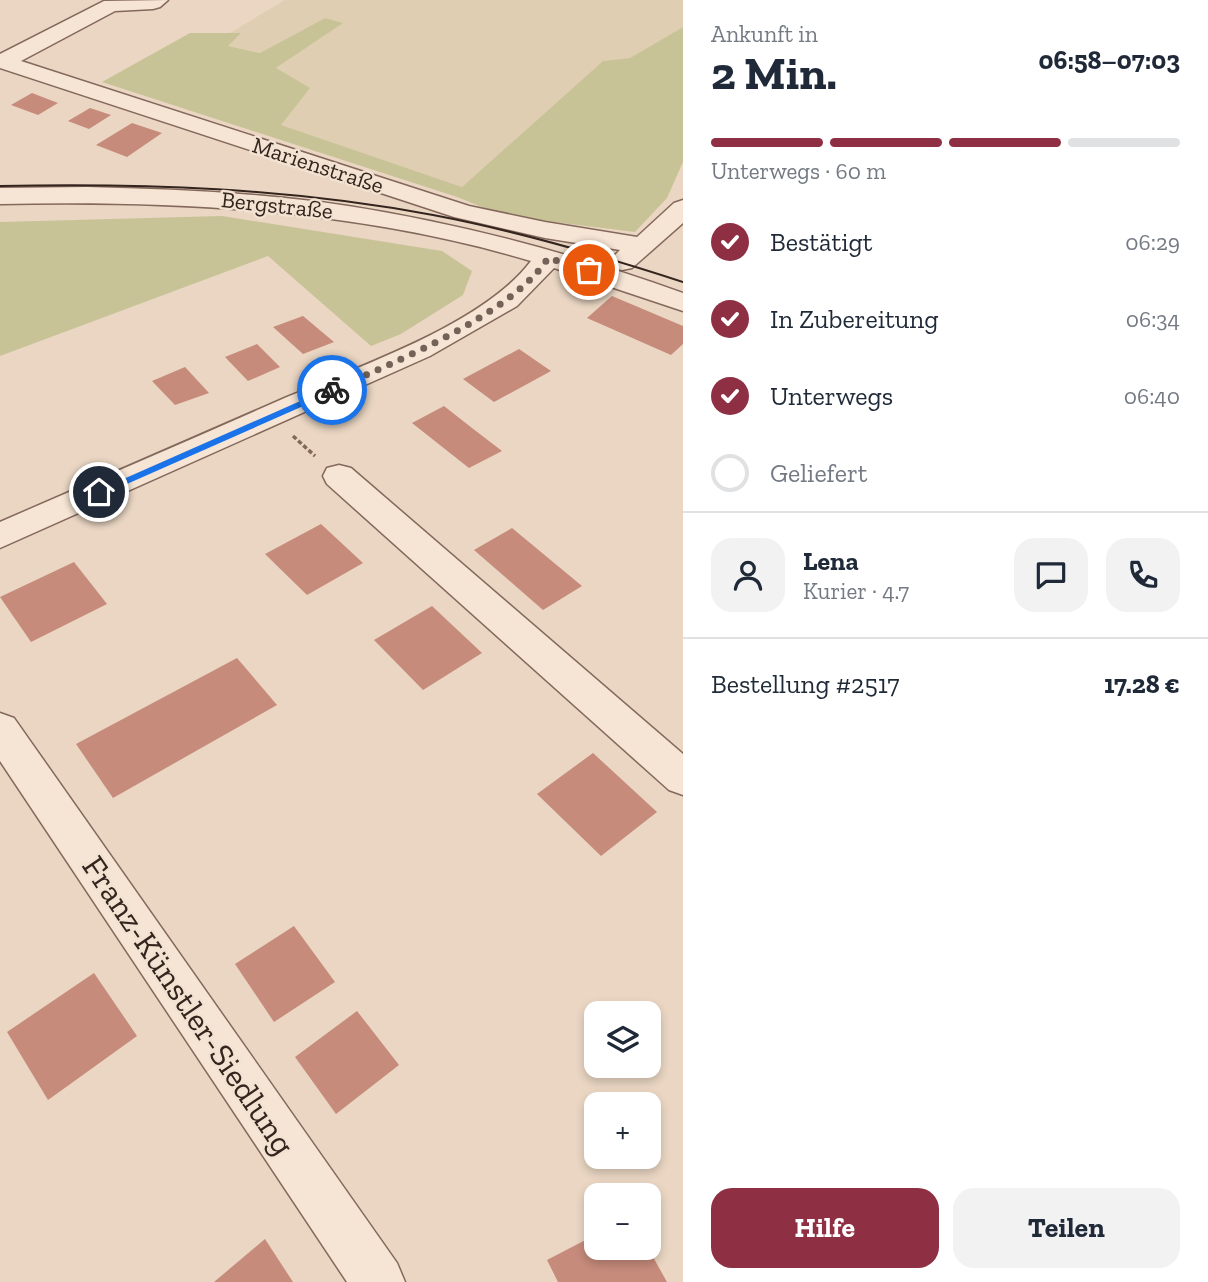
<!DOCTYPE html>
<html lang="de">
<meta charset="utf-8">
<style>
body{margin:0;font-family:"Zilla Slab",serif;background:#f2f2f3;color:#1f2937;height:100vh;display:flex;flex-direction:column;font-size:26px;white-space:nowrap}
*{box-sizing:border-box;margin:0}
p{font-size:23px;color:#747a83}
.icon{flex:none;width:38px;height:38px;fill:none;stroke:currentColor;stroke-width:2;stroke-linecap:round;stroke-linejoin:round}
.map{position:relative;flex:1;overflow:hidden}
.side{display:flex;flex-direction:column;background:#fff;width:525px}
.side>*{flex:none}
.controls{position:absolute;left:584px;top:1001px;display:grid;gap:14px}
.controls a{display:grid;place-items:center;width:77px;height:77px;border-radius:14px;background:#fff;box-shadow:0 4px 10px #0003;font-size:35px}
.pin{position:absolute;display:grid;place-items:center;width:60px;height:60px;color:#fff;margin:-30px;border:4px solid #fff;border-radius:50%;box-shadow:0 2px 7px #0007}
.courier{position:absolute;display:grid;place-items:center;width:70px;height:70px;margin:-35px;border:5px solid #1a73e8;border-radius:50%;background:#fff;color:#222;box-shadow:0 2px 9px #0007}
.overview em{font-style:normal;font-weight:700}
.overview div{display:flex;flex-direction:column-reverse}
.overview{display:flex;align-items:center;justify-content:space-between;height:119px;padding:0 28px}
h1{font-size:46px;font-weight:700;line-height:52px}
.bar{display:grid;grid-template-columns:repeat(4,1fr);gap:10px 7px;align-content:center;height:84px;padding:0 28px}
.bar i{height:9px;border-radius:5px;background:#e0e1e3}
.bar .selected{background:#8e2f43}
.bar p{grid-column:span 4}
.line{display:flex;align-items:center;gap:18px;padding:0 28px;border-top:2px solid #e0e1e3}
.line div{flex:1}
.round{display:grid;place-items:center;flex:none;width:74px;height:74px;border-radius:21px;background:#f2f2f3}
ol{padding:0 28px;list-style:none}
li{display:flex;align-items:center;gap:21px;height:77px}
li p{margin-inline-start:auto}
li .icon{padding:7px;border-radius:50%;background:#8e2f43;color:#fff;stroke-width:4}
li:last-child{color:#747a83}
li i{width:38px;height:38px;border:4px solid #e0e1e3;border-radius:50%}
.cta{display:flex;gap:14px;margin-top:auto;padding:14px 28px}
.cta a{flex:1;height:80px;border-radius:21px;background:#8e2f43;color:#fff;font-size:28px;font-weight:700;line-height:80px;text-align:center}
.cta a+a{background:#f2f2f3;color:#1f2937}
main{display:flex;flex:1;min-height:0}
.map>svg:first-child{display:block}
</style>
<main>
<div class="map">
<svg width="683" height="1282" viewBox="0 0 683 1282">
<rect width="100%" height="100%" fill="#ead6c3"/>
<path fill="#dfceb1" d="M 285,0 L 683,0 L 683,27 L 630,58 L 603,61 L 462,187 L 280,125 L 275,69 L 342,23 L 325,18 L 260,53 L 227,46 L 240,33 L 230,33 Z"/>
<g fill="#c8c397">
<path d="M 325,18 L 343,23 L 276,68 L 310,88 L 281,125 L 462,187 L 603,61 L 630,58 L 683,27 L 683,162 L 667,198 L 635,232 L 504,216 L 457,197 L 102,82 L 190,33 L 241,33 L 228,46 L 260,53 Z"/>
<path d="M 222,216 L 442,251 L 472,271 L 463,295 L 401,334 L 371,346 L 268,256 L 0,356 L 0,222 Z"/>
</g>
<g fill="#c68b7b">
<path d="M 32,93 L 58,103 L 38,115 L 11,105 Z"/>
<path d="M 90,108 L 111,115 L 89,129 L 68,121 Z"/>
<path d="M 132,123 L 162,133 L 127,157 L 96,145 Z"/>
<path d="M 612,296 L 683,326 L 683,344 L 671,355 L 587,318 Z"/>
<path d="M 303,316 L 334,342 L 303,354 L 273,327 Z"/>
<path d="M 257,344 L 280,367 L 248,381 L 225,357 Z"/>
<path d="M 519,349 L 551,371 L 494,402 L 463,379 Z"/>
<path d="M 185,367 L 209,393 L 175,405 L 152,381 Z"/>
<path d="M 444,406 L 472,428 L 502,451 L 469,468 L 412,423 Z"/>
<path d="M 321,524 L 363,563 L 307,595 L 265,554 Z"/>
<path d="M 512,528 L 582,586 L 543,610 L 474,550 Z"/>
<path d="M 74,562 L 107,604 L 31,642 L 0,597 Z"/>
<path d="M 432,606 L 482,653 L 423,690 L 374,640 Z"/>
<path d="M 237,658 L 277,705 L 113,798 L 76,744 Z"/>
<path d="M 593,753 L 657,812 L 601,856 L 537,794 Z"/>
<path d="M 294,926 L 335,982 L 274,1022 L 235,964 Z"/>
<path d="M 94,973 L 137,1036 L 48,1100 L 7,1032 Z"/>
<path d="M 357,1011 L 399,1065 L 336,1114 L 295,1057 Z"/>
<path d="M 597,1234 L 597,1248 L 648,1248 L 667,1282 L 558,1282 L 547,1260 Z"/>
<path d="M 265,1239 L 293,1282 L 214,1282 Z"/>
</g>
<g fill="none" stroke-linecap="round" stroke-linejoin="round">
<defs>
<g id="minor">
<path d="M 168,0 L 160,7 L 153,9 L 115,11 L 21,61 L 469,206 L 545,222 L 637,237 L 674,203 L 683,200 L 683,223 L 632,268 L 622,270 L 612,268 L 608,262 L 620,250 L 545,238 L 454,217 L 0,68 L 0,54 L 104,1 Z"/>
<path d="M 87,187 C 174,189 262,193 348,206 C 463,224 574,254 683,293 L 683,311 L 554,268 L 517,306 L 430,356 L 0,548 L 0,522 C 96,480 192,439 287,397 C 359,366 484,324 531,261 C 359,210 179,200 0,204 L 0,188 Z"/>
<path d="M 339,465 L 351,468 L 683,754 L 683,795 L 669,790 L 327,484 L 323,476 L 327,468 Z"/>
<path d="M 0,713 L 14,718 L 397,1263 L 405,1282 L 347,1282 L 0,761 Z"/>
</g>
</defs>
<use href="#minor" stroke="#83685b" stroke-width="3"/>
<path stroke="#83685b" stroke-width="3.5" stroke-dasharray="4.5 2.5" stroke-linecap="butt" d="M 293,436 L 315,456"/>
<use href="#minor" fill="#f6e5d5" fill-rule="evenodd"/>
<path stroke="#34241e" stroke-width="2" d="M 0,186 C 145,183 290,188 433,215 C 518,231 600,255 683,282"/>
</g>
<path fill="#1a73e8" d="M 332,387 L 337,390 L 335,392 L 102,495 L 94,492 Z"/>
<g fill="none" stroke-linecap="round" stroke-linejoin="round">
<path stroke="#746258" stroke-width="7" stroke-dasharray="0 12.6" d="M 332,390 C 393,363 513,314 548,258 L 589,270"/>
</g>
<g text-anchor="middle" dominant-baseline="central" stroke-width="5" stroke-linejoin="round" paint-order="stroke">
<g font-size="23" fill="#34241e" stroke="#f2e2d1">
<text transform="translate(318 165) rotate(18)">Marienstraße</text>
<text transform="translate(277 205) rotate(6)">Bergstraße</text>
</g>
<g font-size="33" fill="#34241e" stroke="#f2e2d1">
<text transform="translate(189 1005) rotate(56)">Franz-Künstler-Siedlung</text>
</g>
</g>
</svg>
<div class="controls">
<a><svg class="icon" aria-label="layers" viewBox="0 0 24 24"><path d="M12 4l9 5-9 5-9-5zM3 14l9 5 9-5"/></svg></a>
<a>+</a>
<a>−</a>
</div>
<div class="pin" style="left:589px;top:270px;background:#ea580c"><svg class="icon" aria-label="bag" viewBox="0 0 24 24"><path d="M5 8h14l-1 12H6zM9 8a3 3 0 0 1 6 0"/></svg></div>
<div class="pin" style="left:99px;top:492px;background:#1f2937"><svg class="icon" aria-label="home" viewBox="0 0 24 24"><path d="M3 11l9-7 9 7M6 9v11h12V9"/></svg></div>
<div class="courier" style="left:332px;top:390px"><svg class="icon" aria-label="bike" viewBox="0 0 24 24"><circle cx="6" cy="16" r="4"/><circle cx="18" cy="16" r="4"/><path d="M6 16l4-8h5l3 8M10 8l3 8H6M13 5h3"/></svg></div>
</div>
<section class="side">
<div class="overview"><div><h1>2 Min.</h1><p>Ankunft in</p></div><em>06:58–07:03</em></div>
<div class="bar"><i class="selected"></i><i class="selected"></i><i class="selected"></i><i></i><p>Unterwegs · 60 m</p></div>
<ol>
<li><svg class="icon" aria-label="check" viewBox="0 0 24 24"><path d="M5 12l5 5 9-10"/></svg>Bestätigt<p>06:29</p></li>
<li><svg class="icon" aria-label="check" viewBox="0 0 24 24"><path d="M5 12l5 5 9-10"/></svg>In Zubereitung<p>06:34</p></li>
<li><svg class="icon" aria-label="check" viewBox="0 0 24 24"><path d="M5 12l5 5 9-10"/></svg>Unterwegs<p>06:40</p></li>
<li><i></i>Geliefert</li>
</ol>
<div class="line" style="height:126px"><a class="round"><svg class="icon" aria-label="person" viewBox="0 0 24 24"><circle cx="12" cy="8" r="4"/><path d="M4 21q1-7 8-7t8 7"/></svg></a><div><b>Lena</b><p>Kurier · 4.7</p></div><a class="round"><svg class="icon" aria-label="chat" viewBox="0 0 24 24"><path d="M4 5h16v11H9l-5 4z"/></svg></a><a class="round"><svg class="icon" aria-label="phone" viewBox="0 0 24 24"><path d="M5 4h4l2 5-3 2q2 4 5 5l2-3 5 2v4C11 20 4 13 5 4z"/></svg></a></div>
<div class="line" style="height:91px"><div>Bestellung #2517</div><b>17.28 €</b></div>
<div class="cta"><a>Hilfe</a><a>Teilen</a></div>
</section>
</main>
